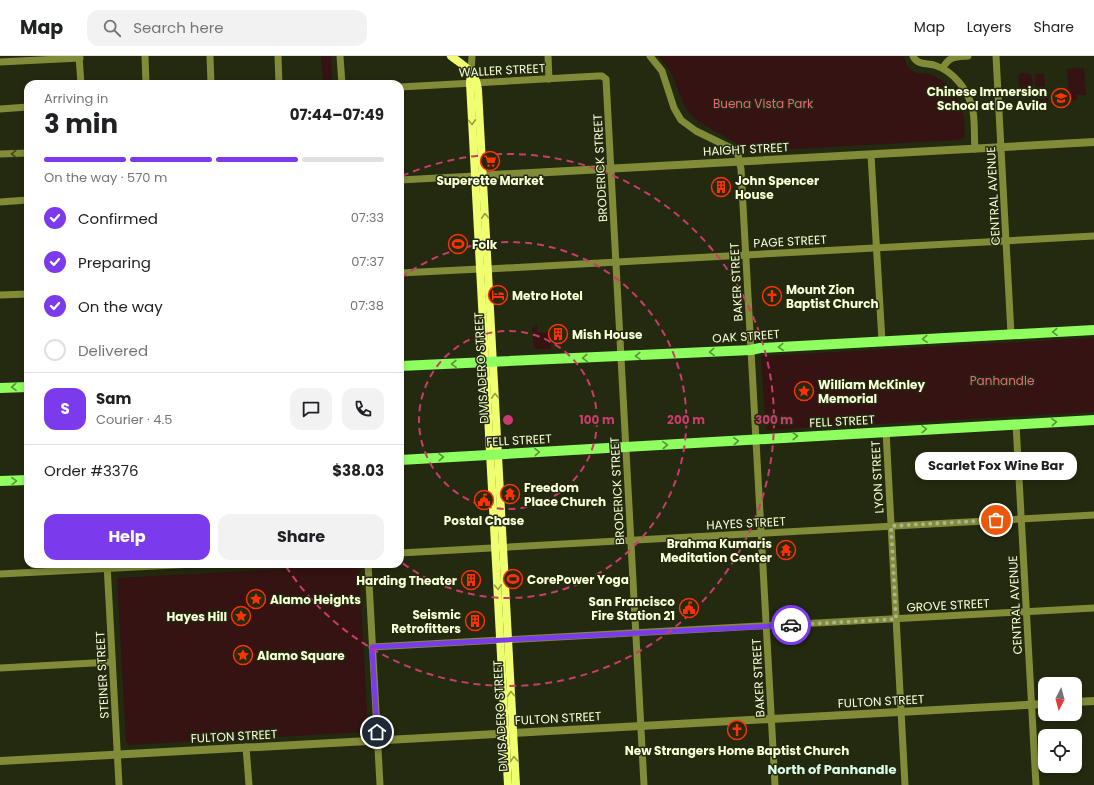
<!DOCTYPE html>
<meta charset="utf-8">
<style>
body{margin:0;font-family:Poppins,sans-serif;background:#f2f2f2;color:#202124;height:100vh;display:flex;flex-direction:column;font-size:15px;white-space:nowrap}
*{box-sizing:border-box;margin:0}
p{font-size:13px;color:#757577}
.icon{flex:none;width:22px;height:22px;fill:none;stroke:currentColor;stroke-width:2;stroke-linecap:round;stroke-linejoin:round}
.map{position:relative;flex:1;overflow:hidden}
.panel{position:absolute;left:24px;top:24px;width:380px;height:488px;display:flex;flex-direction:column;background:#fff;border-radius:12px;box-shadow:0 2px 6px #0003}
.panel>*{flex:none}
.needle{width:26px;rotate:186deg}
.fabs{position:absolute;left:1038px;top:621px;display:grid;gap:8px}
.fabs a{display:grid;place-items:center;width:44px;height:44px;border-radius:8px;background:#fff;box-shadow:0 2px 6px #0003;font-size:20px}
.pin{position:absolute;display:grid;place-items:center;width:34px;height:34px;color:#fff;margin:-17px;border:2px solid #fff;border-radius:50%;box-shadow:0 1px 4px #0007}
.courier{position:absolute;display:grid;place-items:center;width:40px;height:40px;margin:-20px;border:3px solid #7c3aed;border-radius:50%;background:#fff;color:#222;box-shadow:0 1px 5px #0007}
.bubble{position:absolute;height:28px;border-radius:12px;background:#fff;box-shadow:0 2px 6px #0003;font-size:13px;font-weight:700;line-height:28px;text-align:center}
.headline em{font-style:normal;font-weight:700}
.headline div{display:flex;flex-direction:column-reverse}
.headline{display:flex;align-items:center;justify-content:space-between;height:68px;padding:0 20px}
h1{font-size:26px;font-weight:700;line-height:30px}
.bar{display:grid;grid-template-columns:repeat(4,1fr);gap:6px 4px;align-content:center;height:48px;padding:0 20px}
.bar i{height:5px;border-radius:3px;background:#e0e0e0}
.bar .on{background:#7c3aed}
.bar p{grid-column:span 4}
.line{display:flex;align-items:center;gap:10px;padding:0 20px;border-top:1px solid #e0e0e0}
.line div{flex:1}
.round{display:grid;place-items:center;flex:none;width:42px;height:42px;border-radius:12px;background:#f2f2f2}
ol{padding:0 20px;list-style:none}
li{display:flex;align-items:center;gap:12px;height:44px}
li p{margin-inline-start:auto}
li .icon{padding:4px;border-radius:50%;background:#7c3aed;color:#fff;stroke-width:4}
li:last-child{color:#757577}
li i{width:22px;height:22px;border:2px solid #e0e0e0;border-radius:50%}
.cta{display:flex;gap:8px;margin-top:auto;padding:8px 20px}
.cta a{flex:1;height:46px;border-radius:12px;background:#7c3aed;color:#fff;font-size:16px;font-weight:700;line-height:46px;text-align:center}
.cta a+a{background:#f2f2f2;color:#202124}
header{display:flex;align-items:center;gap:24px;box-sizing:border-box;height:56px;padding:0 20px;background:#fff;border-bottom:1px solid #e0e0e0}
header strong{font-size:19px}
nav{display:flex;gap:22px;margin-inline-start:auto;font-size:14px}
.search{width:280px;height:36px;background:#f2f2f2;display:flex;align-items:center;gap:10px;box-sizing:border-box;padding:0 14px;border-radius:12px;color:#757577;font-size:15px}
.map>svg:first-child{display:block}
</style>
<header>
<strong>Map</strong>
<div class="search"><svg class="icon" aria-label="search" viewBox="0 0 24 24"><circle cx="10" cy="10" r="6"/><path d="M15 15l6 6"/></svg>Search here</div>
<nav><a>Map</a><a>Layers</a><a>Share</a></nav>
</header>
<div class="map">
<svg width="1094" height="729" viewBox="0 0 1094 729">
<rect width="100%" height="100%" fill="#232a0f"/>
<g fill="#341312">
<path d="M 321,0 L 331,0 L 332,25 L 323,26 Z"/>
<path d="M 658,0 L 904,0 C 905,3 906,9 909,12 C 913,18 922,17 929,18 C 949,24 962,44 964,65 C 964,71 966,77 963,83 L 958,84 L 757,95 L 749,94 L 699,66 C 680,52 680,34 670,15 C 667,9 662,5 658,0 Z"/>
<path d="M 1084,12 L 1086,39 L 1077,39 L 1077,44 L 1069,45 L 1067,13 Z"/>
<path d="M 1021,17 L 1028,17 L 1031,19 L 1033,28 L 1031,32 L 1023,33 L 1019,31 L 1018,20 Z"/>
<path d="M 1035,18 L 1044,18 L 1045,31 L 1036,31 Z"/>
<path d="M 1048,42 L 1048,49 L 1044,54 L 1039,54 L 1039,43 Z"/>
<path d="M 535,268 L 537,268 L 537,277 L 550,276 L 551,293 L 534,293 L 532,271 L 535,271 Z"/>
<path d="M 1094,282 L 1094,356 L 766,374 L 761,300 Z"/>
<path d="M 357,509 L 359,512 L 368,672 L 367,676 L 129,689 L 126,685 L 117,522 Z"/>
</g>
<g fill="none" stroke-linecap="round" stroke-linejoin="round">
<g stroke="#818b38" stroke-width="7">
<path d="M 79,0 L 81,28"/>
<path d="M 145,0 L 146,28"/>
<path d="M 210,0 L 211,28"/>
<path d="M 278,0 L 279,28"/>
<path d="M 340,0 L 342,28"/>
<path d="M 548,0 L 549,23"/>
<path d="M 650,0 L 662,15 L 674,52 L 681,64 L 696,75 L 733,93 L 738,99 L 741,113 L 775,729"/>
<path d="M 913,0 C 917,9 926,7 934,9 C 954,15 969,35 973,55 C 975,67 974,81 975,93"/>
<path d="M 996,0 L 1011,278"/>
<path d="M 0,6 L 80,2"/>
<path d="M 943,12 C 949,0 956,1 968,0"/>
<path d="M 471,15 L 472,0"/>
<path d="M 400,31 L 598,20 L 602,20 L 606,23 L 644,729"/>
<path d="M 0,53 L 28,51"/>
<path d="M 0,98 L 28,97"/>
<path d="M 871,99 L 882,285"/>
<path d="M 400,124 L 475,120"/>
<path d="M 0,146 L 28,144"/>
<path d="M 488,213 L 1094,180"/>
<path d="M 400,217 L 480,213"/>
<path d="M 0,239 L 28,238"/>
<path d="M 1016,368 L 1036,729"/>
<path d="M 886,375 L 905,729"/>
<path d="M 400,497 L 1094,459"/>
<path d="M 107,508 L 119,729"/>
<path d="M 368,508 L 380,729"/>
<path d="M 0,518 L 194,508"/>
<path d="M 372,591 L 1094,552"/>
<path d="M 0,612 L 112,606"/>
<path d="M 246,691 L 249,729"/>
</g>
<g stroke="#818b38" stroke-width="8">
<path d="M 476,120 L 1094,86"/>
<path d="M 1075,646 L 1094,645"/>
<path d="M 0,705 L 1045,648"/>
</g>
<g stroke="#f0ff6f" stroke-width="8">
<path d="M 451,0 C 465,11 476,15 478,34 L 516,729"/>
<path d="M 471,16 L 470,27 L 508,729"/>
</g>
<g stroke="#8eff5f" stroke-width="10">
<path d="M 400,310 L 751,294 L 760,292 L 1094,274"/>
<path d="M 0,332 L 28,331"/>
<path d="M 400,404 L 1094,364"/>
<path d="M 0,425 L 28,424"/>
</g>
</g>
<defs><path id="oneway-chevron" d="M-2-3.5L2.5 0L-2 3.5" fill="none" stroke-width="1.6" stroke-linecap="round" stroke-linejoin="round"/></defs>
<g stroke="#949f44">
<use href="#oneway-chevron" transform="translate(472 66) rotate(87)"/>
<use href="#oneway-chevron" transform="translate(485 160) rotate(-93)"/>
<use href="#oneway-chevron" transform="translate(495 340) rotate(-93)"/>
<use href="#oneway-chevron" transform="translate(498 531) rotate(87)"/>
<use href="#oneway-chevron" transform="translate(511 638) rotate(-93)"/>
<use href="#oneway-chevron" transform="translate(514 703) rotate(-93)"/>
</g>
<use stroke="#3f471b" href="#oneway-chevron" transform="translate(14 98) rotate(177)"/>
<g stroke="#589437">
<use href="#oneway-chevron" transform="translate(1055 276) rotate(177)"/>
<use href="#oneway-chevron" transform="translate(925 283) rotate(177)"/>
<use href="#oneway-chevron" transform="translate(781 291) rotate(177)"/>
<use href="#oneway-chevron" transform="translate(712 296) rotate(177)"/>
<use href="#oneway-chevron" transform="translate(638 300) rotate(177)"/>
<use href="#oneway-chevron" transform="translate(585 302) rotate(177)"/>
<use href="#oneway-chevron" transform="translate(454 308) rotate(178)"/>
<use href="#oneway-chevron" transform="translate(14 331) rotate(177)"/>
<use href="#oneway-chevron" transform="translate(1054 366) rotate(-3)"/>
<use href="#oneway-chevron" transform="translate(924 373) rotate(-3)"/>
<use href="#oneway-chevron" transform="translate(795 380) rotate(-3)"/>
<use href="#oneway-chevron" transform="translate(736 385) rotate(-3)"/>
<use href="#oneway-chevron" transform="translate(665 389) rotate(-3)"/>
<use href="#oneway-chevron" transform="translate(537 396) rotate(-3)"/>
<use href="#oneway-chevron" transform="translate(441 401) rotate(-3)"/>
<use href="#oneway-chevron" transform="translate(14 425) rotate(-3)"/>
</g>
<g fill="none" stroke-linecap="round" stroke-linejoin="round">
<path stroke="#adb492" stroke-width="4" stroke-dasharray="0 7.2" d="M 791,569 L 896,563 L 891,470 L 996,464"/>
<path stroke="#7c3aed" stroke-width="5" d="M 377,676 L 372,591 L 791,569"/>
</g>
<g fill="none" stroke="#ca3b6e" stroke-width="2" stroke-dasharray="7 5">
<circle cx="508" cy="364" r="89"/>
<path d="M401 222A178 178 0 1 1 401 506"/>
<path d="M402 120A266 266 0 1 1 285 509"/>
</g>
<defs>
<symbol id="school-ring" viewBox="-11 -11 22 22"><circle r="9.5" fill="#232a0f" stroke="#ff3104" stroke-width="1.5"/><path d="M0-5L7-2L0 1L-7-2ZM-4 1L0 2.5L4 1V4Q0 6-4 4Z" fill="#ff3104"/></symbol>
<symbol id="supermarket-ring" viewBox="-11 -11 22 22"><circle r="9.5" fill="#232a0f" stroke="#ff3104" stroke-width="1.5"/><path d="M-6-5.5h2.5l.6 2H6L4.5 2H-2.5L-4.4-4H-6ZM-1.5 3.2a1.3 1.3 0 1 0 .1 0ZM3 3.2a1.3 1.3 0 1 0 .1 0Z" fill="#ff3104"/></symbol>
<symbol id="building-ring" viewBox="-11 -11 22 22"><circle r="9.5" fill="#232a0f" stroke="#ff3104" stroke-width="1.5"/><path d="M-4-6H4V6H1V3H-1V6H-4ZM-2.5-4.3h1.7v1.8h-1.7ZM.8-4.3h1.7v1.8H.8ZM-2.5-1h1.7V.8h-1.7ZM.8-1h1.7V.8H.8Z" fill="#ff3104"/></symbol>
<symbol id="stadium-ring" viewBox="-11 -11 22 22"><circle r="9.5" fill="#232a0f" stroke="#ff3104" stroke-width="1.5"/><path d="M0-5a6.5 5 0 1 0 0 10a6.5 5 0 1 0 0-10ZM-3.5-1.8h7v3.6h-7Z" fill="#ff3104"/></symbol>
<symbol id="hotel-ring" viewBox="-11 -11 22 22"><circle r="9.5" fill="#232a0f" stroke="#ff3104" stroke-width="1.5"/><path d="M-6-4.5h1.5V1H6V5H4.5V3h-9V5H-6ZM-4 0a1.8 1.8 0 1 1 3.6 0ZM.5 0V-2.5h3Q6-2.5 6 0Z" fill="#ff3104"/></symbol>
<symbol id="church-ring" viewBox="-11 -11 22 22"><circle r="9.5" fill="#232a0f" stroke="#ff3104" stroke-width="1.5"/><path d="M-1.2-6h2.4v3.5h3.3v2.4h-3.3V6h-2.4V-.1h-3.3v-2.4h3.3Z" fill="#ff3104"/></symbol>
<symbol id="sight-ring" viewBox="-11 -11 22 22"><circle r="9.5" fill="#232a0f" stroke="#ff3104" stroke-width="1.5"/><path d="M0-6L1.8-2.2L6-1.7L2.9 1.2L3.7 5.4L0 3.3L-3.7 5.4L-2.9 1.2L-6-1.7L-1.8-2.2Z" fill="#ff3104"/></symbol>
<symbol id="temple-ring" viewBox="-11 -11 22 22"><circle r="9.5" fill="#232a0f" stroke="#ff3104" stroke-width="1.5"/><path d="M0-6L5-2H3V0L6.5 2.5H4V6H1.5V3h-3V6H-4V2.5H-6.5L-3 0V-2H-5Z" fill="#ff3104"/></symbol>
<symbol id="civic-ring" viewBox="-11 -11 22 22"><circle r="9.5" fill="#232a0f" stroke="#ff3104" stroke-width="1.5"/><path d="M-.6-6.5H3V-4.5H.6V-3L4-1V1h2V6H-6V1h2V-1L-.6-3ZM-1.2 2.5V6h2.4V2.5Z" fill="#ff3104"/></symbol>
</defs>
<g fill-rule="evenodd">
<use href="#school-ring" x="1050" y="31" width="22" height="22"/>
<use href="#supermarket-ring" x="479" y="94" width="22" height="22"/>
<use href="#building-ring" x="710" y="120" width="22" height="22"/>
<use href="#stadium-ring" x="447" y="177" width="22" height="22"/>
<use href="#hotel-ring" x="487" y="228" width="22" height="22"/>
<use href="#church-ring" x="761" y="229" width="22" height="22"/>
<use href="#building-ring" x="547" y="267" width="22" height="22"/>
<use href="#sight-ring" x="793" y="324" width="22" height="22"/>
<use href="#temple-ring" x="499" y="427" width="22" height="22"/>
<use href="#civic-ring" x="473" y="433" width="22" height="22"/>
<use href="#temple-ring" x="775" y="483" width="22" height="22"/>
<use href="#stadium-ring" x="502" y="512" width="22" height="22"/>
<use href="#building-ring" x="460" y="513" width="22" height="22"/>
<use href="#sight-ring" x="245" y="532" width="22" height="22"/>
<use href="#civic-ring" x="678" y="541" width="22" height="22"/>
<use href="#sight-ring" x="230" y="549" width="22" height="22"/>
<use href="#building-ring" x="464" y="554" width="22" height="22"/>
<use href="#sight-ring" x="232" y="588" width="22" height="22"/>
<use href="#church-ring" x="726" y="663" width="22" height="22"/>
</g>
<g text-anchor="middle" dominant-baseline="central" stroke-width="3" stroke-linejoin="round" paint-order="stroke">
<g font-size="12" fill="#f8ffd8" stroke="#232a0f">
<text transform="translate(502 14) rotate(-3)">WALLER STREET</text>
<text transform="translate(746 93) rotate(-3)">HAIGHT STREET</text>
<text transform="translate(600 112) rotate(-93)">BRODERICK STREET</text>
<text transform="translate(993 140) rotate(-93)">CENTRAL AVENUE</text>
<text transform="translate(790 185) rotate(-3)">PAGE STREET</text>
<text transform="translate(736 226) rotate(-93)">BAKER STREET</text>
<text transform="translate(746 280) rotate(-4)">OAK STREET</text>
<text transform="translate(481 312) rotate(-93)">DIVISADERO STREET</text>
<text transform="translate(842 365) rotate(-3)">FELL STREET</text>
<text transform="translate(519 384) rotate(-3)">FELL STREET</text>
<text transform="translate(877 421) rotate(-93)">LYON STREET</text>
<text transform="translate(617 435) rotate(-93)">BRODERICK STREET</text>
<text transform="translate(746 467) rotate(-3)">HAYES STREET</text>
<text transform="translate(948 549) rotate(-3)">GROVE STREET</text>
<text transform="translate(1015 549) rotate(-93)">CENTRAL AVENUE</text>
<text transform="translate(102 619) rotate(-93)">STEINER STREET</text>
<text transform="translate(758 622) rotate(-93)">BAKER STREET</text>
<text transform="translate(881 645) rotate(-3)">FULTON STREET</text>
<text transform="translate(500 660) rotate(-93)">DIVISADERO STREET</text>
<text transform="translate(558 662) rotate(-3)">FULTON STREET</text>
<text transform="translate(234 680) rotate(-3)">FULTON STREET</text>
</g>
<g font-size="12" font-weight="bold" fill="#f8ffd8" stroke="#232a0f" text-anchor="start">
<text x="1047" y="35" text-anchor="end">Chinese Immersion<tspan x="1047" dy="14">School at De Avila</tspan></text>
<text x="490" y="124" text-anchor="middle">Superette Market</text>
<text x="735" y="124">John Spencer<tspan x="735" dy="14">House</tspan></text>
<text x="472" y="188">Folk</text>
<text x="786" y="233">Mount Zion<tspan x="786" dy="14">Baptist Church</tspan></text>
<text x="512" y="239">Metro Hotel</text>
<text x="572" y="278">Mish House</text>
<text x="818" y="328">William McKinley<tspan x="818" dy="14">Memorial</tspan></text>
<text x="524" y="431">Freedom<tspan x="524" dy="14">Place Church</tspan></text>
<text x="484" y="464" text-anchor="middle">Postal Chase</text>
<text x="772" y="487" text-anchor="end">Brahma Kumaris<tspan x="772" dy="14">Meditation Center</tspan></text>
<text x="527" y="523">CorePower Yoga</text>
<text x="457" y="524" text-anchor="end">Harding Theater</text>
<text x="270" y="543">Alamo Heights</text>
<text x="675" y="545" text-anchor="end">San Francisco<tspan x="675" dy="14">Fire Station 21</tspan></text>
<text x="461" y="558" text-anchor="end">Seismic<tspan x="461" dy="14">Retrofitters</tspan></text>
<text x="227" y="560" text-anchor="end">Hayes Hill</text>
<text x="257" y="599">Alamo Square</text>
<text x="737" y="694" text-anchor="middle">New Strangers Home Baptist Church</text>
</g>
<g font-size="12" fill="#e7657c" stroke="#232a0f">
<text x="763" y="47">Buena Vista Park</text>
<text x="1002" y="324">Panhandle</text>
</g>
<g font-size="13" font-weight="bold" fill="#daffea" stroke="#232a0f">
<text x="832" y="713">North of Panhandle</text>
</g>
</g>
<circle cx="508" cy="364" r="6" fill="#ca3b6e" stroke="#232a0f" stroke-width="2"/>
<g font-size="12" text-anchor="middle" font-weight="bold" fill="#ca3b6e" stroke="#232a0f" stroke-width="3" stroke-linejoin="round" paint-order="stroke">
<text x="597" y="368">100 m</text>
<text x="686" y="368">200 m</text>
<text x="774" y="368">300 m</text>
</g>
</svg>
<div class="fabs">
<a><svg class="needle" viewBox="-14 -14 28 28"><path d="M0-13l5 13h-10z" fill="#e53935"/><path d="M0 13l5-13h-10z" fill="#757577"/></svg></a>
<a><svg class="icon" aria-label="locate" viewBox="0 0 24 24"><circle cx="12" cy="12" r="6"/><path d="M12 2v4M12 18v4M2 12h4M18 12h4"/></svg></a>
</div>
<div class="pin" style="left:996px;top:464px;background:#ea580c"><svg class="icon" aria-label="bag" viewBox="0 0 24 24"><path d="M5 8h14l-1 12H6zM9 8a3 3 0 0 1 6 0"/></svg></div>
<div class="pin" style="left:377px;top:676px;background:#1f2937"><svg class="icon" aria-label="home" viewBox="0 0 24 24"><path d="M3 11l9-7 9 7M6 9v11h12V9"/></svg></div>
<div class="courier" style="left:791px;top:569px"><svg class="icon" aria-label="car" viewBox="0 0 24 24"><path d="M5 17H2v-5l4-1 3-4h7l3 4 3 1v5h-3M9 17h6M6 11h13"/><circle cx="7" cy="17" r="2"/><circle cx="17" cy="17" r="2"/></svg></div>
<div class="bubble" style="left:915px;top:396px;width:162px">Scarlet Fox Wine Bar</div>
<section class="panel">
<div class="headline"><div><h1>3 min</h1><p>Arriving in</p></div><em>07:44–07:49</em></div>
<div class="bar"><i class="on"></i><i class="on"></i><i class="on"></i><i></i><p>On the way · 570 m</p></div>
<ol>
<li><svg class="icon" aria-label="check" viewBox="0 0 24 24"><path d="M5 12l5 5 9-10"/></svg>Confirmed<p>07:33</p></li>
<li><svg class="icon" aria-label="check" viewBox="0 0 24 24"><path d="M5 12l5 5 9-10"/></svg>Preparing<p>07:37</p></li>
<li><svg class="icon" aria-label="check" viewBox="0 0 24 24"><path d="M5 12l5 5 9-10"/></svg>On the way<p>07:38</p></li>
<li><i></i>Delivered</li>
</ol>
<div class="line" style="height:72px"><b class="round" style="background:#7c3aed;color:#fff">S</b><div><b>Sam</b><p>Courier · 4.5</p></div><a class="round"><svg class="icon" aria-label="chat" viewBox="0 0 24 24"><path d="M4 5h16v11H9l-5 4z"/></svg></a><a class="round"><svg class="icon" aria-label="phone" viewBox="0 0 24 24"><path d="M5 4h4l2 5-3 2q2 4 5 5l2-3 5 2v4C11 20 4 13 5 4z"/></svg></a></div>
<div class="line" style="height:52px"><div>Order #3376</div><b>$38.03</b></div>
<div class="cta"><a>Help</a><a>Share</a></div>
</section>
</div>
